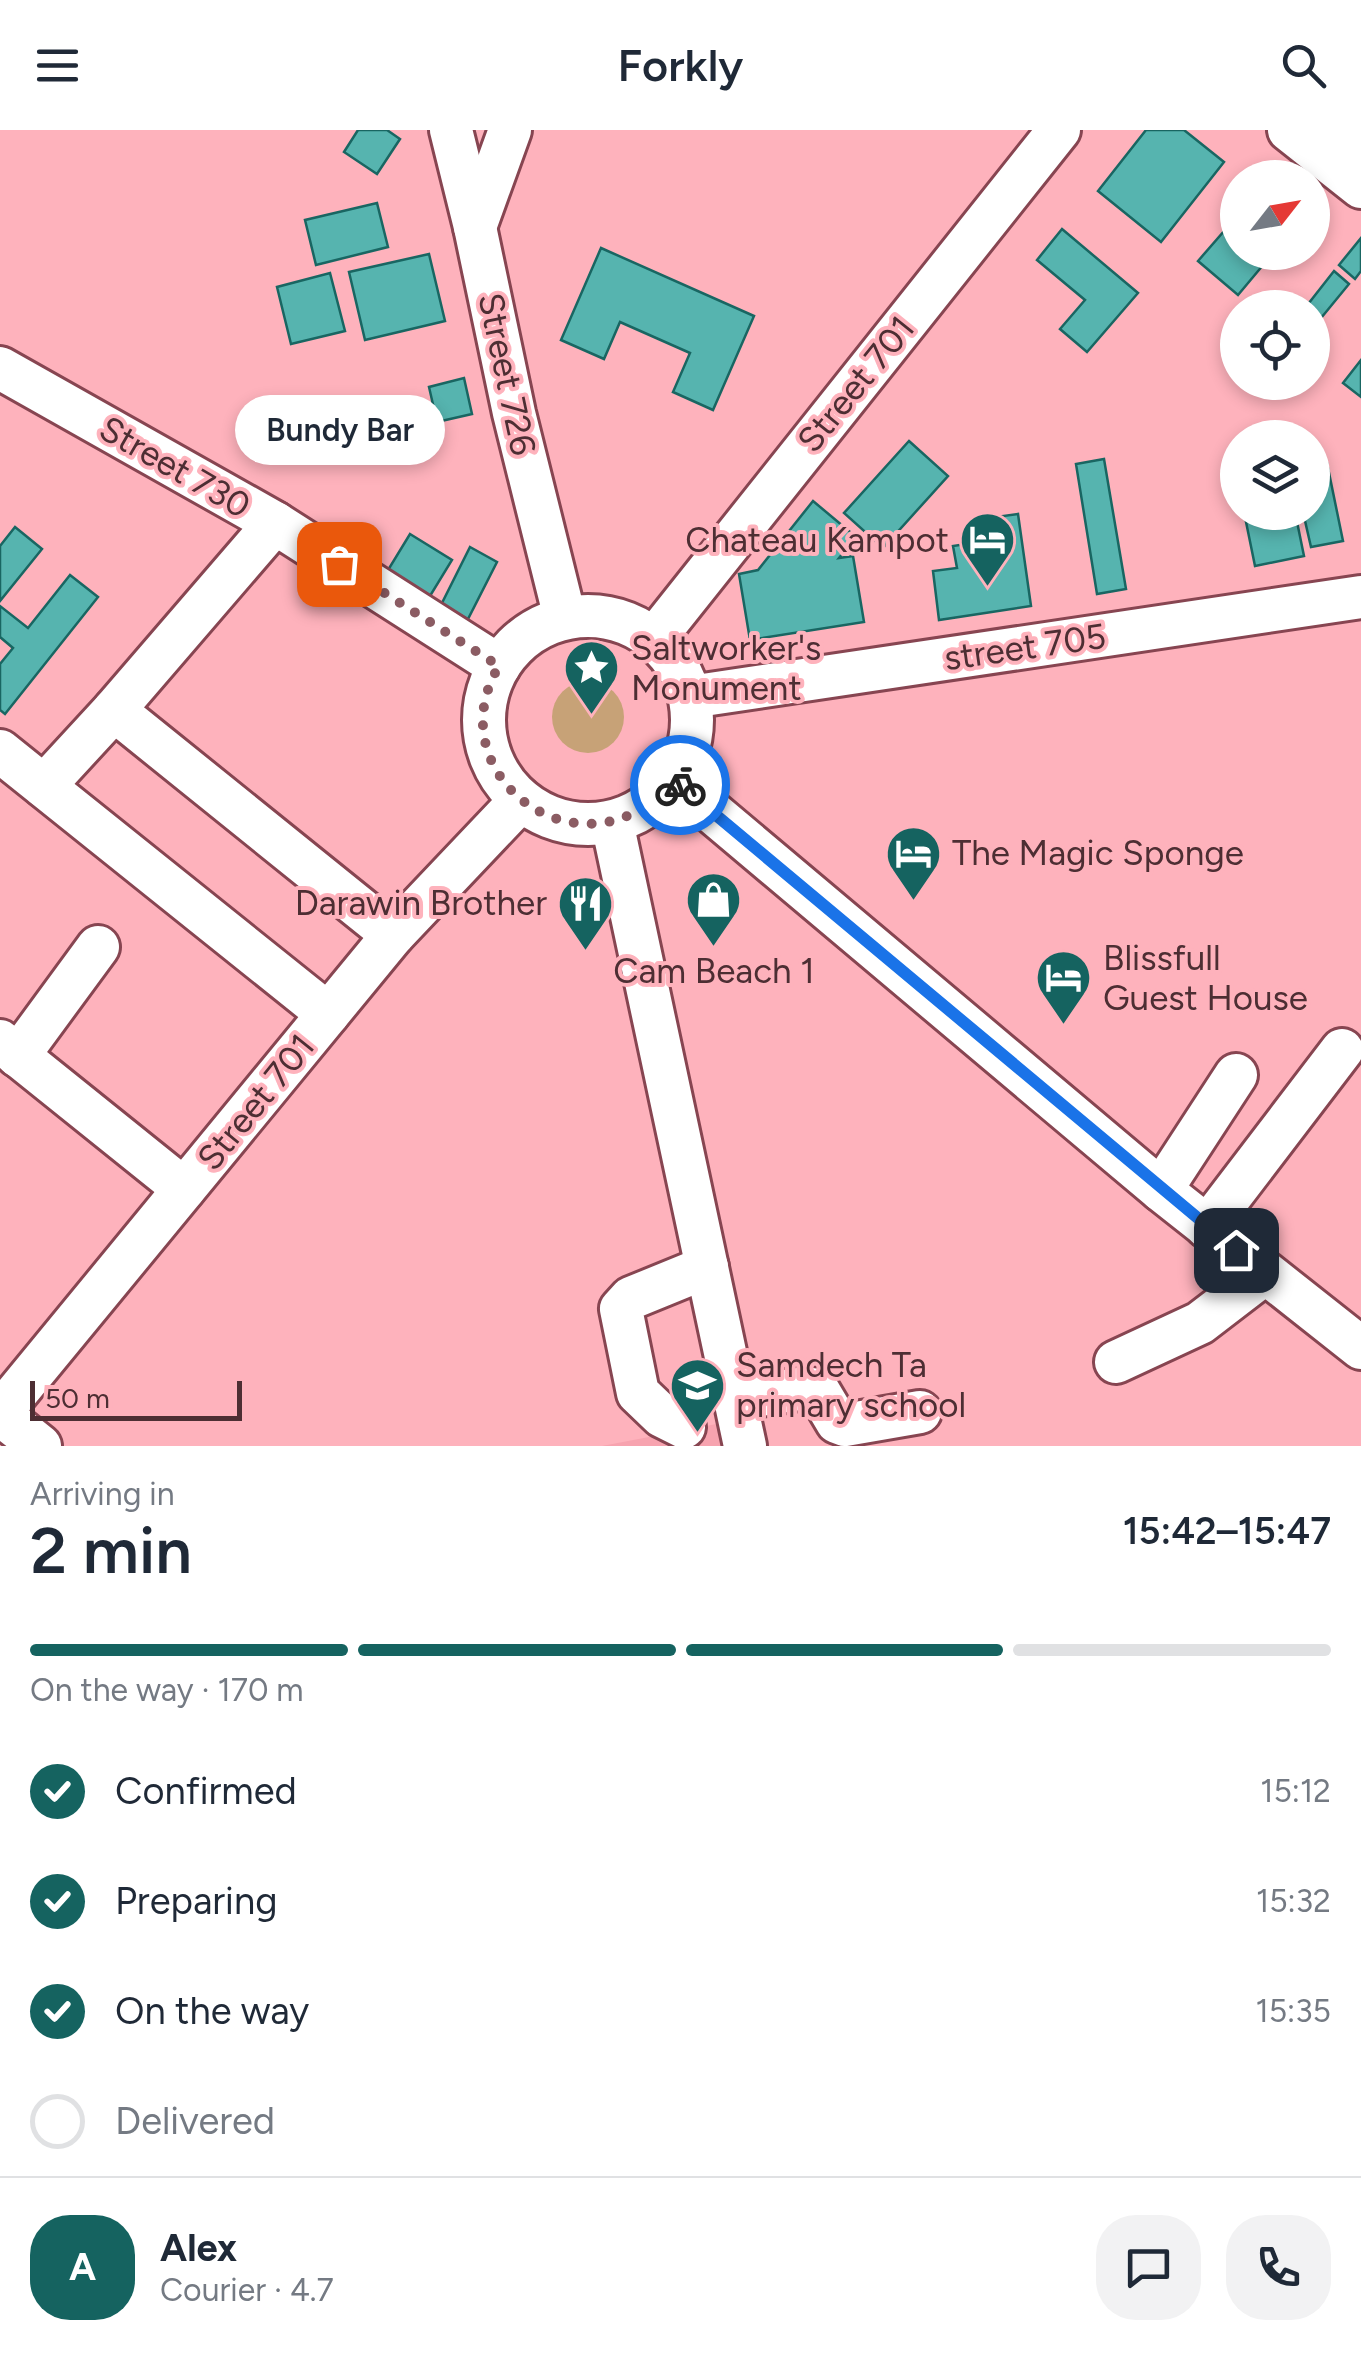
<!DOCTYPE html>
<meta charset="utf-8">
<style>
body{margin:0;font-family:Figtree,sans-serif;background:#f2f2f3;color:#1f2937;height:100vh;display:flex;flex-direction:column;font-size:38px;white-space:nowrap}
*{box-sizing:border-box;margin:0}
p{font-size:32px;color:#747a83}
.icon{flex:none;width:55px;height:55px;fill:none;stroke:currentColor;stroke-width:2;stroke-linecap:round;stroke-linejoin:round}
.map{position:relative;height:1316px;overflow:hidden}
.panel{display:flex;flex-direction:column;background:#fff;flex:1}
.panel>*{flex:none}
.needle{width:65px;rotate:59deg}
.buttons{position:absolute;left:1220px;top:30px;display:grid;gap:20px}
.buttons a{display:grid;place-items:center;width:110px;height:110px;border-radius:50%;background:#fff;box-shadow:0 5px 15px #0003;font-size:50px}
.scale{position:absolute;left:30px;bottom:25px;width:212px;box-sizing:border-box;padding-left:10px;border:5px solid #4d2e33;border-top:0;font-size:28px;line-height:35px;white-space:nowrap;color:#4d2e33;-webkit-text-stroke:8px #feb2bc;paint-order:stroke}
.pin{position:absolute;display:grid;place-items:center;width:85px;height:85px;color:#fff;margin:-42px;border-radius:20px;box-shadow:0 5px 15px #0006}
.courier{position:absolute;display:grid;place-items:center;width:100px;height:100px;margin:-50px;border:8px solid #1a73e8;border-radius:50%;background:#fff;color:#222;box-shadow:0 2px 12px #0007}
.bubble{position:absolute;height:70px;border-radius:35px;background:#fff;box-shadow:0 5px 15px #0003;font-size:32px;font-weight:600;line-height:70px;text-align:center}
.summary em{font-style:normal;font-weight:600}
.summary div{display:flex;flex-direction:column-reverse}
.summary{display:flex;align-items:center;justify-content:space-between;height:170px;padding:0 30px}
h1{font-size:65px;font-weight:600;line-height:75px}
.bar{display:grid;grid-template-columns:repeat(4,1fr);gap:15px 10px;align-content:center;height:120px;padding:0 30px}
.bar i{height:12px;border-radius:8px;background:#e0e1e3}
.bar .selected{background:#156360}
.bar p{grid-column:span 4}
.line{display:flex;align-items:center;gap:25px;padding:0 30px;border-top:2px solid #e0e1e3}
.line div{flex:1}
.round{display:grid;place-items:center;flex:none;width:105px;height:105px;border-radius:40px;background:#f2f2f3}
ol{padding:0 30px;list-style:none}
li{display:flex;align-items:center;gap:30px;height:110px}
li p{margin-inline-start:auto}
li .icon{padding:10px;border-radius:50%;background:#156360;color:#fff;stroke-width:4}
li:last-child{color:#747a83}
li i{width:55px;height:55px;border:5px solid #e0e1e3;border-radius:50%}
header{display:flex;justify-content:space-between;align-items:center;height:130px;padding:0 30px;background:#fff;font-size:45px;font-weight:600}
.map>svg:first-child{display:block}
</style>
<header><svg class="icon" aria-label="menu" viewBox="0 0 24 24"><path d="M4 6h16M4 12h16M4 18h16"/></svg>Forkly<svg class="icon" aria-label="search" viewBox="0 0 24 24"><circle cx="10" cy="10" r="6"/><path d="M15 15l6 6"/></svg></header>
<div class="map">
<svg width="1361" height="1316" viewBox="0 0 1361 1316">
<rect width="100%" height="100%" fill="#feb2bc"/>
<path fill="#f7a3af" d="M 727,1292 L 733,1316 L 602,1316 Z"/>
<circle fill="#c7a277" cx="588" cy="587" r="36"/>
<g fill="#56b4af" stroke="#196662" stroke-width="2.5">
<path d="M 358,0 L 387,0 L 400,9 L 377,44 L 344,22 Z"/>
<path d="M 1146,0 L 1184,0 L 1224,32 L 1161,112 L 1098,61 Z"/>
<path d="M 377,73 L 388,117 L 316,135 L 305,90 Z"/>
<path d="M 1238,85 L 1238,122 L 1274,122 L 1238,165 L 1198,131 Z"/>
<path d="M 1062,99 L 1138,163 L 1087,222 L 1060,199 L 1085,170 L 1037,130 Z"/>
<path d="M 1361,108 L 1361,141 L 1355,149 L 1339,135 Z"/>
<path d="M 601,118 L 754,186 L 713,280 L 673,262 L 690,223 L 620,192 L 604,229 L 561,210 Z"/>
<path d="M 429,124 L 445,191 L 365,210 L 349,142 Z"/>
<path d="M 1334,141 L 1349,154 L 1312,199 L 1312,178 L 1305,178 Z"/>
<path d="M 330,143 L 345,201 L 291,214 L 277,157 Z"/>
<path d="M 1361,230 L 1361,267 L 1343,253 Z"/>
<path d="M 464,248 L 472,284 L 437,292 L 429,257 Z"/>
<path d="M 909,311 L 948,346 L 883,418 L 844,383 Z"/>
<path d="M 1104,329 L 1126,459 L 1097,464 L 1076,334 Z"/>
<path d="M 1327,333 L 1343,411 L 1311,417 L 1303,382 L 1312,382 L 1312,336 Z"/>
<path d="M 813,371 L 856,407 L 839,428 L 853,426 L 864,492 L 750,510 L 739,444 L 758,440 Z"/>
<path d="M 1244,382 L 1295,382 L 1304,426 L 1255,436 Z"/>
<path d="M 1018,384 L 1031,476 L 939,490 L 933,441 L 957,438 L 953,416 L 999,409 L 996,387 Z"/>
<path d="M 15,397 L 42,419 L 0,471 L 0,416 Z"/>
<path d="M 410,404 L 452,430 L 430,466 L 388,440 Z"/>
<path d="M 470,417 L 497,432 L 468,489 L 441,475 Z"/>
<path d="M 70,445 L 98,467 L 5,584 L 0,580 L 0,534 L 13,518 L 0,507 L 0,476 L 28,498 Z"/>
</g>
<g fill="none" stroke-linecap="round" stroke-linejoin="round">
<defs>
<g id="minor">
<path d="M 451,0 L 475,97 L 514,283 L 565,488"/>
<path d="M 1289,0 L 1361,57"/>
<path d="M 1342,0 L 1361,16"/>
<path d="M 475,97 L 510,0"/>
<path d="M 0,238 L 275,393 L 499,536"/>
<circle cx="588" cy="590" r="104"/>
<path d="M 654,509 L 1059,0"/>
<path d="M 690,567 L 1361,467"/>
<path d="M 114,580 L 393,805"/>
<path d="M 0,621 L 328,884"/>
<path d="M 674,650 L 1161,1060 L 1361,1218"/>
<path d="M 44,656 L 114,580 L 275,393"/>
<path d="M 612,692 L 745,1316"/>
<path d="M 0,911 L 184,1059"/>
<path d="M 18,926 L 98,817"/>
<path d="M 1161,1060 L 1236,945"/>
<path d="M 1207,1097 L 1342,920"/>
<path d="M 1116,1232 L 1200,1193 L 1264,1144"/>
<path d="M 735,1269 L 805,1258 L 818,1260 L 837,1292 L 845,1295 L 920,1282"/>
<path d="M 0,1283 L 393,805 L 521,670"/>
<path d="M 0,1284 L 40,1316"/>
<path d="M 684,1297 L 662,1286 L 638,1263 L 621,1179 L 631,1168 L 707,1137"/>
</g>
</defs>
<use href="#minor" stroke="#874551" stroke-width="48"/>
<use href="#minor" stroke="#fff" stroke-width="42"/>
</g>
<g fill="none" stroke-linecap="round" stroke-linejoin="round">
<path stroke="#8b5c63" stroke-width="10" stroke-dasharray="0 18" d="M 339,434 L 499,536 C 433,646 585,758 674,650 L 680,655"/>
<path stroke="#1a73e8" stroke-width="12" d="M 680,655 L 1236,1120"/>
</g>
<defs>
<symbol id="hotel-pin" viewBox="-11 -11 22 30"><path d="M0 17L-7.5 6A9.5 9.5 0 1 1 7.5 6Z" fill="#156360" stroke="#feb2bc"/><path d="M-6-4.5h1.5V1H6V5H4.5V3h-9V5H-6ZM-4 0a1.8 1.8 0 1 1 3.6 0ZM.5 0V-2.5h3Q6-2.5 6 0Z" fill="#fff"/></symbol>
<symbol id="sight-pin" viewBox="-11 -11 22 30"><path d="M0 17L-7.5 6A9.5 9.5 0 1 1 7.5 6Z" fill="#156360" stroke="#feb2bc"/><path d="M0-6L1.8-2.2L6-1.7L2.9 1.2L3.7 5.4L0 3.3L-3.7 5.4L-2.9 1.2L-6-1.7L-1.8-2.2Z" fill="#fff"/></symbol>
<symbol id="shop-pin" viewBox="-11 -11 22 30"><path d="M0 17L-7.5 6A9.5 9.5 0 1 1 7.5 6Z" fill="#156360" stroke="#feb2bc"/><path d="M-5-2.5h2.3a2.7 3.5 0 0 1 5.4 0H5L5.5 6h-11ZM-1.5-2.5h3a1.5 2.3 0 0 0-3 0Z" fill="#fff"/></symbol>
<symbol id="restaurant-pin" viewBox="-11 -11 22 30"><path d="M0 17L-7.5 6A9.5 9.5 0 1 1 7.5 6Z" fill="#156360" stroke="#feb2bc"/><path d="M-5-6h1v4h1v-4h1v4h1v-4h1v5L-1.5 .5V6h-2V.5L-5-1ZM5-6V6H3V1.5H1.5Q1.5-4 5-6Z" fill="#fff"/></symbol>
<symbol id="school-pin" viewBox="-11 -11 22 30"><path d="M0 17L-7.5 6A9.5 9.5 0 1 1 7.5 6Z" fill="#156360" stroke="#feb2bc"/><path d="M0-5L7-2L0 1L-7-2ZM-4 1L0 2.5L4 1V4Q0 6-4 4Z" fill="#fff"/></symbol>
</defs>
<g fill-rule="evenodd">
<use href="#hotel-pin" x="956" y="378" width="63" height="86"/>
<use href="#sight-pin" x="560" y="506" width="63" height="86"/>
<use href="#hotel-pin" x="882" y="692" width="63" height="86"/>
<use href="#shop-pin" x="682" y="738" width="63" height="86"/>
<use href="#restaurant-pin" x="554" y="742" width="63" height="86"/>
<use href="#hotel-pin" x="1032" y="816" width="63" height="86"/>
<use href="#school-pin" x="666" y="1224" width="63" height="86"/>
</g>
<g text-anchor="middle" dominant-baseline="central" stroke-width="8" stroke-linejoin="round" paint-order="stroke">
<g font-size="35" fill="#4d2e33" stroke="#feb2bc">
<text transform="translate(507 244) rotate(78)">Street 726</text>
<text transform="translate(856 254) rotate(-51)">Street 701</text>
<text transform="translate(175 337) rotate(30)">Street 730</text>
<text transform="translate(1025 517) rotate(-8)">street 705</text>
<text transform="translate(256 972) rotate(-51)">Street 701</text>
</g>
<g font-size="35" fill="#4d2e33" stroke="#feb2bc" text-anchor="start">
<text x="949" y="410" text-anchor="end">Chateau Kampot</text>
<text x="631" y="518">Saltworker's<tspan x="631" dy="40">Monument</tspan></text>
<text x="952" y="723">The Magic Sponge</text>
<text x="547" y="773" text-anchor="end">Darawin Brother</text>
<text x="1103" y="828">Blissfull<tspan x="1103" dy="40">Guest House</tspan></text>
<text x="714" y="841" text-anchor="middle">Cam Beach 1</text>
<text x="736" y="1235">Samdech Ta<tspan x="736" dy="40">primary school</tspan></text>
</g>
</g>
</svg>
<div class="buttons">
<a><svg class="needle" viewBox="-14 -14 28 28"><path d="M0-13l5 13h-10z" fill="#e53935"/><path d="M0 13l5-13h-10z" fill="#747a83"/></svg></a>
<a><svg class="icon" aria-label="locate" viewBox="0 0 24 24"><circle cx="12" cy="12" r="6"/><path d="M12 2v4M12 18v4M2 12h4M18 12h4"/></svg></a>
<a><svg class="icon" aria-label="layers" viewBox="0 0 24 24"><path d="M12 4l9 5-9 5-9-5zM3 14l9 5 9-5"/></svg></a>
</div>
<div class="scale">50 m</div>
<div class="pin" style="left:339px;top:434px;background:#ea580c"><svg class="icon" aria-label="bag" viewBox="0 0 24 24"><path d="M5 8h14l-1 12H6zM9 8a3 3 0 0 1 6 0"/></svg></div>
<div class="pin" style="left:1236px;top:1120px;background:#1f2937"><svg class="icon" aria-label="home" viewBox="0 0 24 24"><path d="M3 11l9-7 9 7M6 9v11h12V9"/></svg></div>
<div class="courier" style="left:680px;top:655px"><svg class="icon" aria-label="bike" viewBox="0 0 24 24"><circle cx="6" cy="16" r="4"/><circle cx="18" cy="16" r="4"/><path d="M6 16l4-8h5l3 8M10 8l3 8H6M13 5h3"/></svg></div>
<div class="bubble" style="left:235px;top:265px;width:210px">Bundy Bar</div>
</div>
<section class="panel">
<div class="summary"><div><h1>2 min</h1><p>Arriving in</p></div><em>15:42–15:47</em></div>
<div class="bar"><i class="selected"></i><i class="selected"></i><i class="selected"></i><i></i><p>On the way · 170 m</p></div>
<ol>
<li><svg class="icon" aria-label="check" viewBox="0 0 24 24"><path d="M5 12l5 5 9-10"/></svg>Confirmed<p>15:12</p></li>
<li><svg class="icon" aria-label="check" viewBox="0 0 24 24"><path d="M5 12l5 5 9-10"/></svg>Preparing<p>15:32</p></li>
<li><svg class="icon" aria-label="check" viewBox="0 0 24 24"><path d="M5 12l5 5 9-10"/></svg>On the way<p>15:35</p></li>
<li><i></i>Delivered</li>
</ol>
<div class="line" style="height:180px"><b class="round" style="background:#156360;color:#fff">A</b><div><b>Alex</b><p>Courier · 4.7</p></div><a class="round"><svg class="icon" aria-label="chat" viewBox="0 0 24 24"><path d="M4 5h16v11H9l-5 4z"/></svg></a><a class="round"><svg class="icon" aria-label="phone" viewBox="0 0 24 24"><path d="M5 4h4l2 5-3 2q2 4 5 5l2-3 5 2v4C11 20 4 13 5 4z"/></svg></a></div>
</section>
